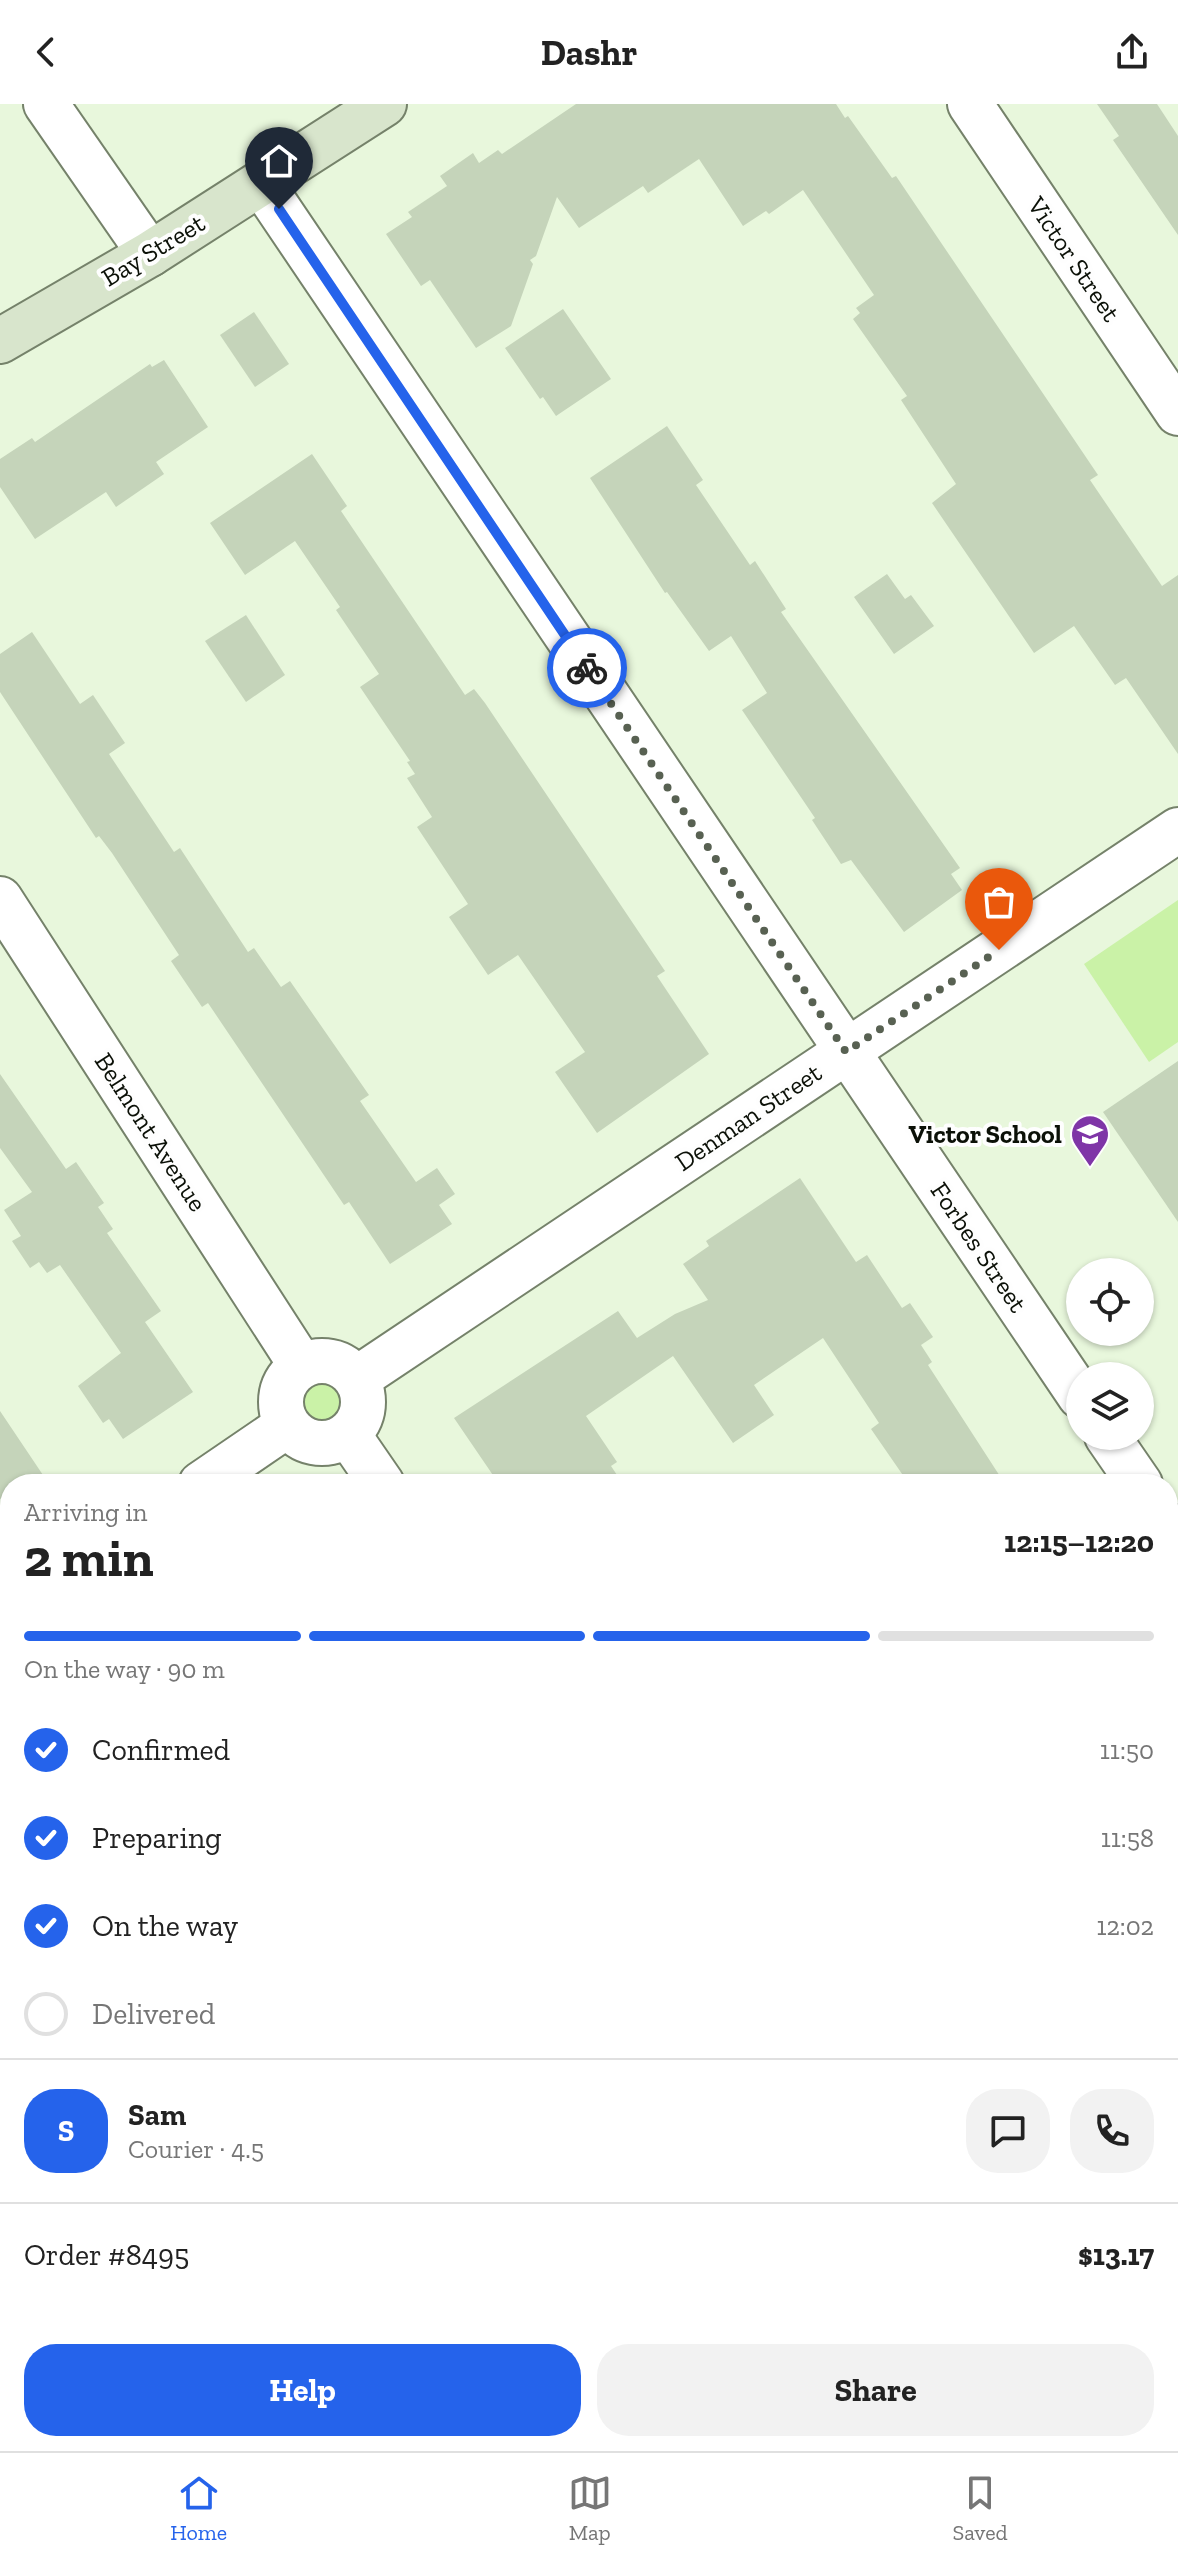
<!DOCTYPE html>
<meta charset="utf-8">
<style>
body{margin:0;font-family:"Zilla Slab",serif;background:#f2f2f2;color:#222;height:100vh;display:flex;flex-direction:column;font-size:30px;white-space:nowrap}
*{box-sizing:border-box;margin:0}
p{font-size:26px;color:#767676}
.icon{flex:none;width:44px;height:44px;fill:none;stroke:currentColor;stroke-width:2;stroke-linecap:round;stroke-linejoin:round}
.map{position:relative;flex:1;overflow:hidden}
.side{position:absolute;left:0px;top:1370px;width:1178px;height:978px;display:flex;flex-direction:column;background:#fff;border-radius:32px 32px 0 0;box-shadow:0 2px 6px #0004}
.side>*{flex:none}
.tools{position:absolute;left:1066px;top:1154px;display:grid;gap:16px}
.tools a{display:grid;place-items:center;width:88px;height:88px;border-radius:50%;background:#fff;box-shadow:0 2px 6px #0004;font-size:40px}
.pin{position:absolute;display:grid;place-items:center;width:68px;height:68px;color:#fff;margin:-82px -34px;border-radius:50% 50% 50% 0;rotate:-45deg;box-shadow:0 0 8px #0007}
.pin .icon{rotate:45deg}
.courier{position:absolute;display:grid;place-items:center;width:80px;height:80px;margin:-40px;border:6px solid #2563eb;border-radius:50%;background:#fff;color:#222;box-shadow:0 2px 10px #0007}
.summary em{font-style:normal;font-weight:800}
.summary div{display:flex;flex-direction:column-reverse}
.summary{display:flex;align-items:center;justify-content:space-between;height:136px;padding:0 24px}
h1{font-size:52px;font-weight:800;line-height:60px}
.bar{display:grid;grid-template-columns:repeat(4,1fr);gap:12px 8px;align-content:center;height:96px;padding:0 24px}
.bar i{height:10px;border-radius:6px;background:#e0e0e0}
.bar .current{background:#2563eb}
.bar p{grid-column:span 4}
.line{display:flex;align-items:center;gap:20px;padding:0 24px;border-top:2px solid #e0e0e0}
.line div{flex:1}
.round{display:grid;place-items:center;flex:none;width:84px;height:84px;border-radius:32px;background:#f2f2f2}
ol{padding:0 24px;list-style:none}
li{display:flex;align-items:center;gap:24px;height:88px}
li p{margin-inline-start:auto}
li .icon{padding:8px;border-radius:50%;background:#2563eb;color:#fff;stroke-width:4}
li:last-child{color:#767676}
li i{width:44px;height:44px;border:4px solid #e0e0e0;border-radius:50%}
.button{display:flex;gap:16px;margin-top:auto;padding:16px 24px}
.button a{flex:1;height:92px;border-radius:32px;background:#2563eb;color:#fff;font-size:32px;font-weight:800;line-height:92px;text-align:center}
.button a+a{background:#f2f2f2;color:#222}
header{display:flex;justify-content:space-between;align-items:center;height:104px;padding:0 24px;background:#fff;font-size:36px;font-weight:800}
.tabs{display:flex;justify-content:space-around;align-items:center;height:112px;border-top:2px solid #e0e0e0;background:#fff;font-size:22px;color:#767676}
.tabs a{display:grid;justify-items:center;gap:4px}
.tabs .current{color:#2563eb}
.map>svg:first-child{display:block}
</style>
<header><svg class="icon" aria-label="back" viewBox="0 0 24 24"><path d="M15 5l-7 7 7 7"/></svg>Dashr<svg class="icon" aria-label="share" viewBox="0 0 24 24"><path d="M12 15V3M7 8l5-5 5 5M5 13v7h14v-7"/></svg></header>
<div class="map">
<svg width="1178" height="2347" viewBox="0 0 1178 2347">
<rect width="100%" height="100%" fill="#e8f7dc"/>
<g fill="#caf2a7">
<path d="M 1178,796 L 1178,938 L 1149,958 L 1084,860 Z"/>
<circle cx="323" cy="1298" r="24"/>
</g>
<g fill="#c5d4ba">
<path d="M 576,0 L 836,0 L 845,14 L 848,12 L 892,74 L 896,72 L 1098,371 L 1090,376 L 1162,482 L 1178,471 L 1178,650 L 1126,574 L 1115,581 L 1074,522 L 1034,549 L 932,399 L 956,380 L 901,296 L 907,292 L 853,215 L 860,209 L 856,204 L 874,191 L 803,86 L 769,110 L 766,107 L 743,122 L 699,55 L 648,89 L 643,82 L 579,124 L 557,93 L 536,152 L 530,156 L 533,160 L 511,222 L 476,244 L 430,176 L 421,182 L 386,130 L 412,113 L 408,108 L 447,82 L 440,72 L 473,49 L 479,59 L 498,46 L 502,50 Z"/>
<path d="M 1097,0 L 1157,0 L 1178,32 L 1178,131 L 1113,36 L 1119,32 Z"/>
<path d="M 563,205 L 611,275 L 556,312 L 543,293 L 540,295 L 505,244 Z"/>
<path d="M 254,208 L 289,260 L 255,283 L 220,231 Z"/>
<path d="M 164,256 L 208,323 L 156,358 L 164,370 L 116,403 L 106,388 L 35,435 L 0,383 L 0,355 L 32,334 L 35,338 L 150,260 L 152,263 Z"/>
<path d="M 667,322 L 703,376 L 696,381 L 750,461 L 755,457 L 786,505 L 781,508 L 960,764 L 951,770 L 962,786 L 904,828 L 851,756 L 841,760 L 812,716 L 815,714 L 742,606 L 767,589 L 731,532 L 709,547 L 667,488 L 665,489 L 590,374 Z"/>
<path d="M 312,350 L 347,402 L 341,407 L 465,591 L 474,585 L 485,599 L 665,867 L 657,872 L 709,950 L 597,1029 L 555,968 L 585,948 L 518,851 L 488,871 L 449,813 L 468,800 L 417,723 L 432,713 L 407,674 L 415,670 L 407,658 L 410,657 L 360,583 L 379,570 L 336,506 L 340,503 L 295,437 L 245,471 L 210,419 Z"/>
<path d="M 887,470 L 905,495 L 911,491 L 934,522 L 894,550 L 854,493 Z"/>
<path d="M 246,511 L 285,571 L 246,598 L 205,537 Z"/>
<path d="M 32,528 L 80,600 L 93,591 L 125,639 L 109,650 L 174,748 L 180,744 L 248,848 L 254,844 L 281,883 L 290,877 L 369,991 L 360,997 L 416,1078 L 437,1064 L 455,1090 L 439,1101 L 452,1120 L 390,1160 L 349,1098 L 344,1101 L 208,899 L 202,903 L 171,857 L 179,851 L 112,749 L 99,732 L 96,734 L 0,588 L 0,550 Z"/>
<path d="M 1178,957 L 1178,1118 L 1103,1008 Z"/>
<path d="M 0,970 L 66,1065 L 76,1058 L 104,1099 L 98,1103 L 113,1125 L 107,1129 L 161,1207 L 145,1218 L 193,1288 L 123,1335 L 109,1315 L 103,1319 L 78,1282 L 121,1249 L 60,1161 L 47,1169 L 39,1158 L 30,1164 L 12,1137 L 21,1132 L 4,1106 L 32,1088 L 0,1044 Z"/>
<path d="M 800,1074 L 856,1158 L 867,1151 L 902,1204 L 910,1199 L 933,1233 L 921,1241 L 932,1258 L 928,1261 L 1005,1380 L 909,1380 L 871,1325 L 879,1319 L 823,1234 L 754,1281 L 774,1311 L 733,1339 L 673,1252 L 586,1312 L 617,1358 L 611,1362 L 623,1380 L 499,1380 L 454,1314 L 618,1207 L 637,1234 L 675,1210 L 708,1196 L 683,1160 L 709,1142 L 706,1137 Z"/>
<path d="M 0,1307 L 49,1380 L 10,1380 L 10,1388 L 0,1395 Z"/>
</g>
<g fill="none" stroke-linecap="round" stroke-linejoin="round">
<defs>
<g id="minor">
<path d="M 46,0 L 150,150"/>
<path d="M 970,0 L 1178,309"/>
<path d="M 261,79 L 1080,1292"/>
<path d="M 0,795 L 301,1261"/>
<circle cx="322" cy="1298" r="41"/>
<path d="M 358,1274 L 1178,726"/>
<path d="M 349,1332 L 382,1380"/>
<path d="M 1107,1332 L 1140,1380"/>
<path d="M 201,1380 L 286,1322"/>
<path d="M 1168,1421 L 1178,1436"/>
<path d="M 0,1516 L 10,1509"/>
<path d="M 1168,1949 L 1178,1942"/>
<path d="M 0,2133 L 10,2126"/>
<path d="M 571,2347 L 585,2338"/>
</g>
<path id="secondary" d="M 0,237 L 150,150 L 384,0"/>
</defs>
<use href="#minor" stroke="#75826a" stroke-width="48"/>
<use href="#secondary" stroke="#75826a" stroke-width="48"/>
<use href="#minor" stroke="#fff" stroke-width="44"/>
<use href="#secondary" stroke="#d8e5cc" stroke-width="44"/>
</g>
<g fill="none" stroke-linecap="round" stroke-linejoin="round">
<path stroke="#586152" stroke-width="8" stroke-dasharray="0 14.4" d="M 587,564 L 846,948 L 999,846"/>
<path stroke="#2563eb" stroke-width="10" d="M 279,105 L 587,564"/>
</g>
<defs>
<symbol id="school-pin" viewBox="-11 -11 22 30"><path d="M0 17L-7.5 6A9.5 9.5 0 1 1 7.5 6Z" fill="#7f35a7" stroke="#fefefe"/><path d="M0-5L7-2L0 1L-7-2ZM-4 1L0 2.5L4 1V4Q0 6-4 4Z" fill="#fff"/></symbol>
</defs>
<g fill-rule="evenodd">
<use href="#school-pin" x="1068" y="1008" width="44" height="60"/>
</g>
<g text-anchor="middle" dominant-baseline="central" stroke-width="8" stroke-linejoin="round" paint-order="stroke">
<g font-size="26" fill="#0b1007" stroke="#fefefe">
<text transform="translate(153 146) rotate(-31)">Bay Street</text>
<text transform="translate(1074 155) rotate(56)">Victor Street</text>
<text transform="translate(748 1013) rotate(-34)">Denman Street</text>
<text transform="translate(151 1028) rotate(57)">Belmont Avenue</text>
<text transform="translate(979 1143) rotate(56)">Forbes Street</text>
</g>
<g font-size="26" font-weight="bold" fill="#0b1007" stroke="#fefefe" text-anchor="end">
<text x="1062" y="1030">Victor School</text>
</g>
</g>
</svg>
<div class="tools">
<a><svg class="icon" aria-label="locate" viewBox="0 0 24 24"><circle cx="12" cy="12" r="6"/><path d="M12 2v4M12 18v4M2 12h4M18 12h4"/></svg></a>
<a><svg class="icon" aria-label="layers" viewBox="0 0 24 24"><path d="M12 4l9 5-9 5-9-5zM3 14l9 5 9-5"/></svg></a>
</div>
<div class="pin" style="left:999px;top:846px;background:#ea580c"><svg class="icon" aria-label="bag" viewBox="0 0 24 24"><path d="M5 8h14l-1 12H6zM9 8a3 3 0 0 1 6 0"/></svg></div>
<div class="pin" style="left:279px;top:105px;background:#1f2937"><svg class="icon" aria-label="home" viewBox="0 0 24 24"><path d="M3 11l9-7 9 7M6 9v11h12V9"/></svg></div>
<div class="courier" style="left:587px;top:564px"><svg class="icon" aria-label="bike" viewBox="0 0 24 24"><circle cx="6" cy="16" r="4"/><circle cx="18" cy="16" r="4"/><path d="M6 16l4-8h5l3 8M10 8l3 8H6M13 5h3"/></svg></div>
<section class="side">
<div class="summary"><div><h1>2 min</h1><p>Arriving in</p></div><em>12:15–12:20</em></div>
<div class="bar"><i class="current"></i><i class="current"></i><i class="current"></i><i></i><p>On the way · 90 m</p></div>
<ol>
<li><svg class="icon" aria-label="check" viewBox="0 0 24 24"><path d="M5 12l5 5 9-10"/></svg>Confirmed<p>11:50</p></li>
<li><svg class="icon" aria-label="check" viewBox="0 0 24 24"><path d="M5 12l5 5 9-10"/></svg>Preparing<p>11:58</p></li>
<li><svg class="icon" aria-label="check" viewBox="0 0 24 24"><path d="M5 12l5 5 9-10"/></svg>On the way<p>12:02</p></li>
<li><i></i>Delivered</li>
</ol>
<div class="line" style="height:144px"><b class="round" style="background:#2563eb;color:#fff">S</b><div><b>Sam</b><p>Courier · 4.5</p></div><a class="round"><svg class="icon" aria-label="chat" viewBox="0 0 24 24"><path d="M4 5h16v11H9l-5 4z"/></svg></a><a class="round"><svg class="icon" aria-label="phone" viewBox="0 0 24 24"><path d="M5 4h4l2 5-3 2q2 4 5 5l2-3 5 2v4C11 20 4 13 5 4z"/></svg></a></div>
<div class="line" style="height:104px"><div>Order #8495</div><b>$13.17</b></div>
<div class="button"><a>Help</a><a>Share</a></div>
</section>
</div>
<nav class="tabs">
<a class="current"><svg class="icon" aria-label="home" viewBox="0 0 24 24"><path d="M3 11l9-7 9 7M6 9v11h12V9"/></svg>Home</a>
<a><svg class="icon" aria-label="map" viewBox="0 0 24 24"><path d="M3 6l6-2 6 2 6-2v14l-6 2-6-2-6 2zM9 4v14M15 6v14"/></svg>Map</a>
<a><svg class="icon" aria-label="saved" viewBox="0 0 24 24"><path d="M7 4h10v16l-5-4-5 4z"/></svg>Saved</a>
</nav>
